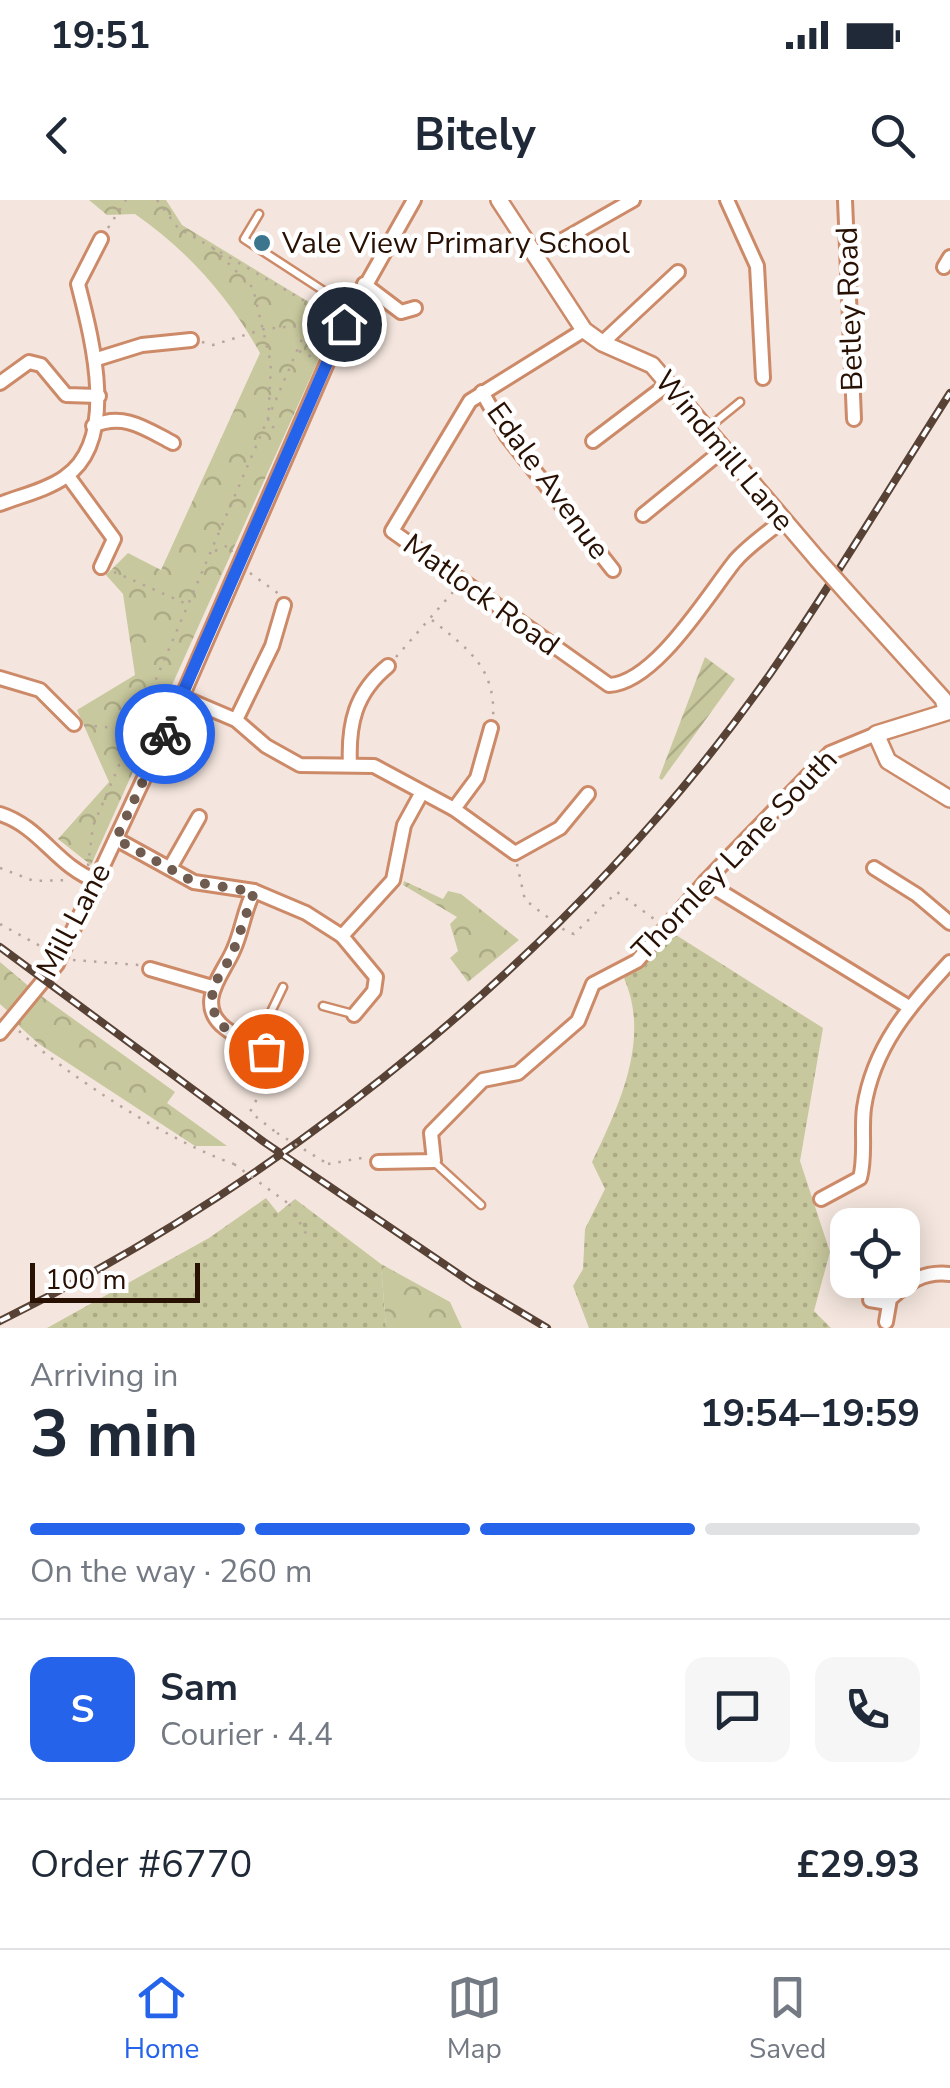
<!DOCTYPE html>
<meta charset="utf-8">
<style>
body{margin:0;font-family:"Nunito Sans",sans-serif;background:#f6f6f7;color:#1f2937;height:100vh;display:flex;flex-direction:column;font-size:38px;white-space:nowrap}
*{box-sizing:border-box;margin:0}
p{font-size:32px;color:#747a83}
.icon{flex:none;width:55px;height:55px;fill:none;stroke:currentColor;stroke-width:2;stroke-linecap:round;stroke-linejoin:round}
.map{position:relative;height:1128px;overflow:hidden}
.side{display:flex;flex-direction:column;background:#fff;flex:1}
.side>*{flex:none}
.tools{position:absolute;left:830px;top:1008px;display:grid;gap:20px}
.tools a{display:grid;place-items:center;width:90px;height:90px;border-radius:20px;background:#fff;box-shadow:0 5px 25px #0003;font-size:50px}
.scale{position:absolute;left:30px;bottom:25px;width:170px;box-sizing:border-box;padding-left:10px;border:5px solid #281003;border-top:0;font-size:28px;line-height:35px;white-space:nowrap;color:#281003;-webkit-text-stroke:8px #fff;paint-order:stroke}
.pin{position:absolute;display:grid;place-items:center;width:85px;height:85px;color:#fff;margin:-42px;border:5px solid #fff;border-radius:50%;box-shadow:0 2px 10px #0007}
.courier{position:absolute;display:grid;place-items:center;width:100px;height:100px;margin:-50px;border:8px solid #2563eb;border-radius:50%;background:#fff;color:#222;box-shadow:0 2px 12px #0007}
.headline em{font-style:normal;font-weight:700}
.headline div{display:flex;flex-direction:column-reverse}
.headline{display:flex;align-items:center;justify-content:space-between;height:170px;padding:0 30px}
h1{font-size:65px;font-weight:700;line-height:75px}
.bar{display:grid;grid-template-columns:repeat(4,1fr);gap:15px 10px;align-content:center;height:120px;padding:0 30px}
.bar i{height:12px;border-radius:8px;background:#e0e1e3}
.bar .selected{background:#2563eb}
.bar p{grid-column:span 4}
.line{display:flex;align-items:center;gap:25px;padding:0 30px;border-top:2px solid #e0e1e3}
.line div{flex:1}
.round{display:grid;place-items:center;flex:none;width:105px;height:105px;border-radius:20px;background:#f6f6f7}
.status{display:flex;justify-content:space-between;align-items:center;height:70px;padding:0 50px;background:#fff;direction:ltr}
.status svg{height:28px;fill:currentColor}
header{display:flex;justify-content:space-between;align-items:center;height:130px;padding:0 30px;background:#fff;font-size:45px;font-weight:700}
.menu{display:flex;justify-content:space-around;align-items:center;height:140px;border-top:2px solid #e0e1e3;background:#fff;font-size:28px;color:#747a83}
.menu a{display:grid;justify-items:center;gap:5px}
.menu .selected{color:#2563eb}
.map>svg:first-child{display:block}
</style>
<div class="status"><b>19:51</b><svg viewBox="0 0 49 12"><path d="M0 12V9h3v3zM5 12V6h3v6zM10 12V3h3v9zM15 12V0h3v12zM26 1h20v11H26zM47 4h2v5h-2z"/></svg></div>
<header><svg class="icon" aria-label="back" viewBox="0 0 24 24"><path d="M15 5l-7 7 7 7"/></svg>Bitely<svg class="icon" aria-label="search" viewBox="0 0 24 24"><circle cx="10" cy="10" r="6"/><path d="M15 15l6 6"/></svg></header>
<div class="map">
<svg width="950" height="1128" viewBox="0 0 950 1128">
<defs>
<pattern id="grass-dots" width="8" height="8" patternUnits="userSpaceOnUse" patternTransform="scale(2.5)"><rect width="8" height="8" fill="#c8c89e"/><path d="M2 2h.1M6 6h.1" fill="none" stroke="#acab86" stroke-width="1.8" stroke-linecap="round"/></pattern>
<pattern id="forest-crowns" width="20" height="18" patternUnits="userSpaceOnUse" patternTransform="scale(2.5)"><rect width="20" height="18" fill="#c8c89e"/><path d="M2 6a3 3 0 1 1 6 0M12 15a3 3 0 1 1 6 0" fill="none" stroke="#acab86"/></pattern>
<pattern id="garden-furrows" width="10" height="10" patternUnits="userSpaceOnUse" patternTransform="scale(2.5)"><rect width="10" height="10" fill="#c8c89e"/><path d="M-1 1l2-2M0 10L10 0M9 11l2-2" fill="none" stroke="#acab86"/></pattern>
</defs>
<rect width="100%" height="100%" fill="#f4e6de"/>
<g fill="url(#grass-dots)">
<path d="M 676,735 L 823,828 L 800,961 L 830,1052 L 814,1111 L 831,1128 L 589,1128 L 573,1086 L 583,1069 L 585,1029 L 605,989 L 592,962 C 619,906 651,839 624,778 Z"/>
<path d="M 266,998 L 278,1013 L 295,999 L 381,1064 L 386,1128 L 47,1128 L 209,1038 Z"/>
</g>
<g fill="url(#forest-crowns)">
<path d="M 89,0 L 166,0 L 182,25 L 332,116 L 317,163 L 91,665 L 58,639 L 109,582 L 77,510 L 135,475 L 123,394 L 106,375 L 128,353 L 161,370 L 260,153 C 228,96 189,52 135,14 L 107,15 Z"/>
<path d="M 404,681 L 443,699 L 448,691 L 461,694 L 519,740 L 468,782 L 450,758 L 458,751 L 450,724 L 457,717 L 403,685 Z"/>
<path d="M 0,762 L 32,789 L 11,814 L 0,804 Z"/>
<path d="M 40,795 L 175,892 L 167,903 L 227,946 L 195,946 L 39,844 L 17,824 Z"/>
<path d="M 381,1064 L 450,1102 L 462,1128 L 386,1128 Z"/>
</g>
<path fill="url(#garden-furrows)" d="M 705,457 L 735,479 L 662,580 L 659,578 Z"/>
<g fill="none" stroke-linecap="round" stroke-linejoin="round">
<defs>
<g id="service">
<path d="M 259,14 L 244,39 L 350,108"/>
<path d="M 708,228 L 740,202"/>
<path d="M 323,806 L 353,814"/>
<path d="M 256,843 L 283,787"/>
<path d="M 434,962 L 481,1005"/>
</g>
<g id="minor">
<path d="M 727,0 L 757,66 L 763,178"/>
<path d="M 845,0 L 854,219"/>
<path d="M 554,45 L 633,0"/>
<path d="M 944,67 L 950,57"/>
<path d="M 364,84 L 401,112 L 415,108"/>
<path d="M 584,130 L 470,201 L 392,331 L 609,485 C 655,483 707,396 735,361 C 748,346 767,333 783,320"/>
<path d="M 602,143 L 678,72"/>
<path d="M 97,159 L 142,145 L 191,140"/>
<path d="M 0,183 L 29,162 L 41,165 L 66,195 L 99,196"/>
<path d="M 482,192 L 507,236 L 613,370"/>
<path d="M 93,226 C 124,212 146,229 173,243"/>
<path d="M 593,241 L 668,184"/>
<path d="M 68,276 L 114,339 L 101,367"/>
<path d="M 0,304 C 20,296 47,290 65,277 C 120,240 91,135 78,84 L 101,39"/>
<path d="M 643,315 L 724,249"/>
<path d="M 0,478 L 40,490 L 74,524"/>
<path d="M 182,497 L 236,520 L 266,546 L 300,565 L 374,566 L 454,609 L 515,653 L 560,628 L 588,594"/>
<path d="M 236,520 L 272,446 L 284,405"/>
<path d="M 350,565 C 348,524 355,493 388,466"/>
<path d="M 454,609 L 477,578 L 491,528"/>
<path d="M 0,614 C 41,627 57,667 97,681"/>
<path d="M 116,639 L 194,682 L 254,691 L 306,713 L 342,736 L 376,777 L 374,791 L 354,815"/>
<path d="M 170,668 L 199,617"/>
<path d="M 874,668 L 917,695 L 950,723"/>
<path d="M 705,682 L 909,807"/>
<path d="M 254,691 C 244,710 242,732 233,751 C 223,774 194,804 225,828 C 243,842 261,844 276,863"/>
<path d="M 342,736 L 393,680 L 404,625 L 421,594"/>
<path d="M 150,769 L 212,787"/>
<path d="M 0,833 L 57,764 L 182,497 L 344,124 L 414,0"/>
<path d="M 378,962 L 434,961 L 431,933 L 483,880 L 518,873 L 578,821 L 593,784 L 637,761 L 705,682 L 830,553 L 876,534"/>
<path d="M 821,999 L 860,978 C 866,956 861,931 864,908 C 873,847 910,805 950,762"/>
<path d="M 870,1100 L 888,1103"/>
<path d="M 886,1122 L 890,1099 C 909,1082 923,1071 950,1074"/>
</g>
<g id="tertiary">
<path d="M 499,0 L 584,130 L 602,143 L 652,165 L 817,359"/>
<path d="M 858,405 L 943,499 L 947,512 L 876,534 L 888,561 L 950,599"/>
</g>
</defs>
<use href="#service" stroke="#cd8a68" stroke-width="11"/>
<use href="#minor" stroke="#cd8a68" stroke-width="18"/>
<use href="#tertiary" stroke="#cd8a68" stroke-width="20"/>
<g stroke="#b6a59c" stroke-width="2.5" stroke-dasharray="2.5 8" stroke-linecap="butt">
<path d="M 157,0 L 178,28 L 213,48"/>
<path d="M 108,28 L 126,0"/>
<path d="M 213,48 L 253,88 L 271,164 L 268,224 L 281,232"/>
<path d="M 220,52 L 334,118"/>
<path d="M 202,142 L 213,145 L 264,129 L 306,125"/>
<path d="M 299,151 L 314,158"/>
<path d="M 215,351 L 229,345 L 232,352"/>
<path d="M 114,372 L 189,405"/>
<path d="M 250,373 L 279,394"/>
<path d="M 432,420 C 468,449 496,468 493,518"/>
<path d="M 396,457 L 453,392"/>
<path d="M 84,525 L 136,530"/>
<path d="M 517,664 L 525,700 L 567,732 L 574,734 L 617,692 L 657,721"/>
<path d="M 88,666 L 93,626 L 308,125 L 330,124"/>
<path d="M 0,668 L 34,681 L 71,680"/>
<path d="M 0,724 L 51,752"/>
<path d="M 73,760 L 139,765"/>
<path d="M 19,831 C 67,876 172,943 234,964"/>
<path d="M 271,872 L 250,912 L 277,933"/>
<path d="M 328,964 L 367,957"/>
<path d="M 289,1004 L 308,1037"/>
</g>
<use href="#service" stroke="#fff" stroke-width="6"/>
<use href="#minor" stroke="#fff" stroke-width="12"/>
<use href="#tertiary" stroke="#fff" stroke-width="15"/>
<defs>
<g id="rail">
<path d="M 0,747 L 264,942 L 472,1083 L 547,1128"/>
<path d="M 0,1121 C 296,975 579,745 770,474 C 833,383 890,287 950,193"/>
</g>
</defs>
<use href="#rail" stroke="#584236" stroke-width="8"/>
<use href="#rail" stroke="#fff" stroke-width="4" stroke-dasharray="11" stroke-linecap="butt"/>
<defs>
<path id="tertiary-bridge" d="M 817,359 L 858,405"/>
</defs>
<use href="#tertiary-bridge" stroke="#cd8a68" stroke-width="20" stroke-linecap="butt"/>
<g stroke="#b6a59c" stroke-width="2.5" stroke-dasharray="2.5 8" stroke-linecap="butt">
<path d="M 277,933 L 328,964"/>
<path d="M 234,964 L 289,1004"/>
</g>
<use href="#tertiary-bridge" stroke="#fff" stroke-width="15"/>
</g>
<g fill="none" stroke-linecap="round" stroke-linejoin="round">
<path stroke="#6f5b50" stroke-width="10" stroke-dasharray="0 18" d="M 165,534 L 116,639 L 194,682 L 254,692 L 232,755 L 212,788 L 213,810 L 222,826 L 266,851"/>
<path stroke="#2563eb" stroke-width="12" d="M 165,534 L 344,124"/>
</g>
<circle fill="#3b758e" stroke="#fff" stroke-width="4" cx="262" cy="43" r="10"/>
<g text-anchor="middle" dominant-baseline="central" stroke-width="9" stroke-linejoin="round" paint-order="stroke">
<g font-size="30" fill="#281003" stroke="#fff" text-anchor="start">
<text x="282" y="43">Vale View Primary School</text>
</g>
<g font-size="30" fill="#281003" stroke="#fff">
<text transform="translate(850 109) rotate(-92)">Betley Road</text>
<text transform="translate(724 251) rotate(50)">Windmill Lane</text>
<text transform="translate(548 281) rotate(54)">Edale Avenue</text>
<text transform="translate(481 395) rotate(36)">Matlock Road</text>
<text transform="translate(735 655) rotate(-46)">Thornley Lane South</text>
<text transform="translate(74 720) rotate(-62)">Mill Lane</text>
</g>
</g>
</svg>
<div class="tools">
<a><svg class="icon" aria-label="locate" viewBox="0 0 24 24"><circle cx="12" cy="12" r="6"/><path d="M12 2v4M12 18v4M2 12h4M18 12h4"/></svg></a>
</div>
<div class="scale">100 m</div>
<div class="pin" style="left:266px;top:851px;background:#ea580c"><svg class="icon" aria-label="bag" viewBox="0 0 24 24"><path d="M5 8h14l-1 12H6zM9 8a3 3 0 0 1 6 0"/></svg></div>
<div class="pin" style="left:344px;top:124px;background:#1f2937"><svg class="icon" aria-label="home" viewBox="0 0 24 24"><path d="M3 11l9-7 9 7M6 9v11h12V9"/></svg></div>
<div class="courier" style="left:165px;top:534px"><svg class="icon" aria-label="bike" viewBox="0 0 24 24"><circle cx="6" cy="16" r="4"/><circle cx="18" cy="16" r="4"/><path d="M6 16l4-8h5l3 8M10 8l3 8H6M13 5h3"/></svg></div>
</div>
<section class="side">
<div class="headline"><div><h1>3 min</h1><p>Arriving in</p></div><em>19:54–19:59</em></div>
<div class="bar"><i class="selected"></i><i class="selected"></i><i class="selected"></i><i></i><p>On the way · 260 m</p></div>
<div class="line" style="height:180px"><b class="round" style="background:#2563eb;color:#fff">S</b><div><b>Sam</b><p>Courier · 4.4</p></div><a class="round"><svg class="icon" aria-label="chat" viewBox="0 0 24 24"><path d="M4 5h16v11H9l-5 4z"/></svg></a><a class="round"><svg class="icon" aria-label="phone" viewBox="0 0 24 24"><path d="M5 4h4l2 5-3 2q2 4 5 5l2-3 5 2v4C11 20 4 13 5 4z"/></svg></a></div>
<div class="line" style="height:130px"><div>Order #6770</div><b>£29.93</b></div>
</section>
<nav class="menu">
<a class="selected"><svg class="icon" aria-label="home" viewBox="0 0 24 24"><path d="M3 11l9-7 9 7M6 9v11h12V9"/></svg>Home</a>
<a><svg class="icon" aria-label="map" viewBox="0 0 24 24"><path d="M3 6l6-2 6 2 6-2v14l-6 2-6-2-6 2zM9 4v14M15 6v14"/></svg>Map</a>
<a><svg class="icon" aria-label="saved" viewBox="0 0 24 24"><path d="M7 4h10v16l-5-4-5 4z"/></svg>Saved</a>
</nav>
